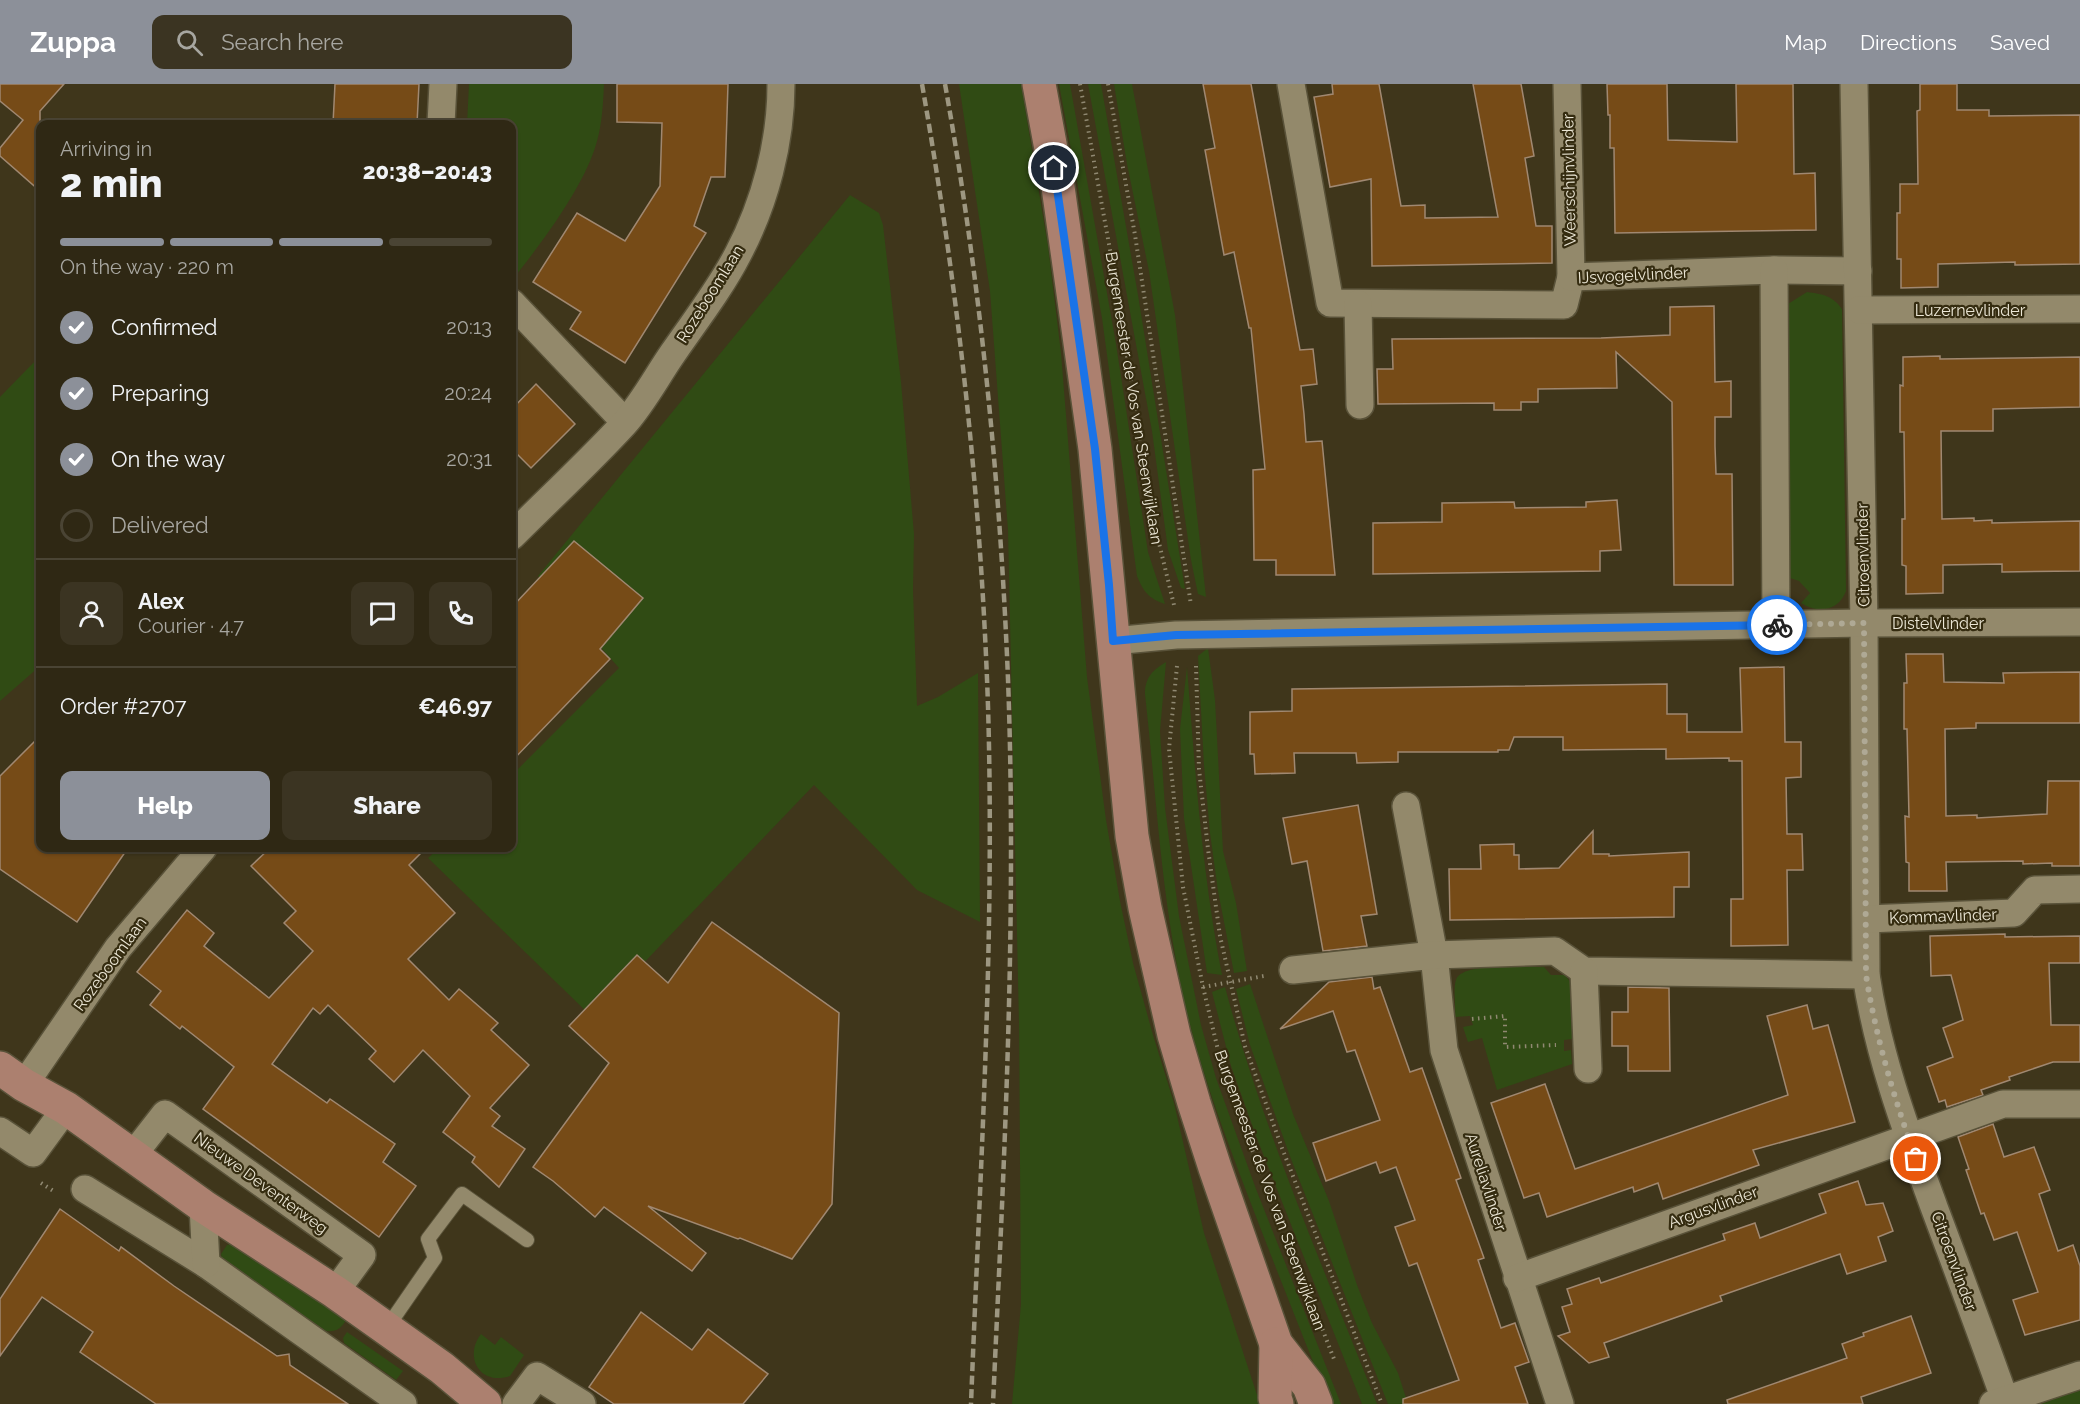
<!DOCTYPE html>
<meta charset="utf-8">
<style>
body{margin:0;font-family:Raleway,sans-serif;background:#3b3422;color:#f1f3f6;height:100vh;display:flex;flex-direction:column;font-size:22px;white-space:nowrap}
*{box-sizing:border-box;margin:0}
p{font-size:20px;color:#a7a6a0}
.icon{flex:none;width:33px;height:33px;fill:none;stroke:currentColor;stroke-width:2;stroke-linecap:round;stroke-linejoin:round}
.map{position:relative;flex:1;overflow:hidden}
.side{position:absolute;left:36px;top:36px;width:480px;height:732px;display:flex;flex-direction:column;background:#2f2814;border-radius:12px;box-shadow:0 2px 4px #0004,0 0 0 2px #4a4434}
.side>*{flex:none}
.pin{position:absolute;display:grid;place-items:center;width:51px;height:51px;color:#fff;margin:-26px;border:3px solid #fff;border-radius:50%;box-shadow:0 2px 6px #0007}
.courier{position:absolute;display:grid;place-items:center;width:60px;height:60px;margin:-30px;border:4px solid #1a73e8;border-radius:50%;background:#fff;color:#222;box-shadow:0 2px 8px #0007}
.headline em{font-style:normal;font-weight:800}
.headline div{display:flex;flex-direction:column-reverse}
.headline{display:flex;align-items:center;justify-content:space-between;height:102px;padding:0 24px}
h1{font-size:39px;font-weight:800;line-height:45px}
.bar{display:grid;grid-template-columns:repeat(4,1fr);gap:9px 6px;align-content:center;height:72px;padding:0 24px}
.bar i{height:8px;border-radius:4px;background:#4a4434}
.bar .current{background:#8c9099}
.bar p{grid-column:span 4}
.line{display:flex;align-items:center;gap:15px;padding:0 24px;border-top:2px solid #4a4434}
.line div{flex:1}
.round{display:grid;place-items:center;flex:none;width:63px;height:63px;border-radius:12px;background:#3b3422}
ol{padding:0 24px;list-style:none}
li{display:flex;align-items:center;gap:18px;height:66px}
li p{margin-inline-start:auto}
li .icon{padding:6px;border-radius:50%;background:#8c9099;color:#fff;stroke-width:4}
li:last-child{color:#a7a6a0}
li i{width:33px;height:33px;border:3px solid #4a4434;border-radius:50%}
.action{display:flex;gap:12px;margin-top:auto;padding:12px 24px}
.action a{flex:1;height:69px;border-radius:12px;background:#8c9099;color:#fff;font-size:24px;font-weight:800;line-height:69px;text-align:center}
.action a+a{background:#3b3422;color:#f1f3f6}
header{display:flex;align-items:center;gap:36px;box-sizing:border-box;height:84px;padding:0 30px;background:#8c9099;color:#fff}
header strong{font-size:28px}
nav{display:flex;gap:33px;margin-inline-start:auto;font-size:21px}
.search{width:420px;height:54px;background:#3b3422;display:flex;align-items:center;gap:15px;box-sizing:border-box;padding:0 21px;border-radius:12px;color:#a7a6a0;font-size:22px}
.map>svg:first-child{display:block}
</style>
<header>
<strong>Zuppa</strong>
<div class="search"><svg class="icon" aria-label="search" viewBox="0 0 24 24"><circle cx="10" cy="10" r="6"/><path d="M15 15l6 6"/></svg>Search here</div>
<nav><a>Map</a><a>Directions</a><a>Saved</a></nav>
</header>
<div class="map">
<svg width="2080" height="1320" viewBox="0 0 2080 1320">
<rect width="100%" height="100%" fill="#3f361b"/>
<g fill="#304b14">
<path d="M 469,0 L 604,0 C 603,22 602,43 595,64 C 582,104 544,156 517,190 L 512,181 L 512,40 L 467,40 Z"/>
<path d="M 959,0 L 1021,0 L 1048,162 L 1061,269 L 1087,593 L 1106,736 L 1120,817 L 1133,879 L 1153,951 L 1174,1019 L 1204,1149 L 1260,1320 L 1012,1320 L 1021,1220 L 1019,939 L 1008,446 L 990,207 Z"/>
<path d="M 1059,0 L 1070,0 L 1116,260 L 1148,468 L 1165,520 C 1149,515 1143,507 1137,492 L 1102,234 Z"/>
<path d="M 1088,0 L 1101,0 L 1138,211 L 1185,505 L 1181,504 L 1168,466 L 1152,347 Z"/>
<path d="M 1114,0 L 1132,0 L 1175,231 L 1206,513 L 1198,510 L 1191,476 L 1149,187 L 1127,80 Z"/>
<path d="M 850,111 L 879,129 L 883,141 L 901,298 L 914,450 L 913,506 L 917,622 L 938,613 L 978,589 L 980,838 L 917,806 L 814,701 L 592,933 L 428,774 L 439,764 L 512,764 L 512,691 L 619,584 L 538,492 Z"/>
<path d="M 1807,208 C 1823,210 1833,212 1842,225 L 1846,507 C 1839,527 1818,530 1801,519 L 1810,509 L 1799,497 L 1787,493 L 1788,220 Z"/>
<path d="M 40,272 L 40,582 L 0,617 L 0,313 Z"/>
<path d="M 1208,564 L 1215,616 L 1223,767 L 1236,819 L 1247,887 L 1234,889 L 1218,807 L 1210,749 L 1204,681 L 1198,572 Z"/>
<path d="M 1166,578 L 1160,647 L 1165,724 L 1179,832 L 1201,941 L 1216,994 L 1256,1105 L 1341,1320 L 1330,1320 C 1303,1253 1276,1185 1250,1117 C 1227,1057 1204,996 1188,933 C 1162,827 1157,718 1145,610 C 1145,593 1153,586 1166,578 Z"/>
<path d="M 1187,583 C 1195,686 1202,789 1222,891 L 1207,889 L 1184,734 L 1180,645 Z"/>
<path d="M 1544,883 L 1551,891 L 1565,891 L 1571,899 L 1572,955 L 1564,956 L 1564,967 L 1571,966 L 1572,980 L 1497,1006 L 1482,954 L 1468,958 L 1463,943 L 1473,941 L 1470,932 L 1455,933 C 1456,923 1453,904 1456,896 C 1461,878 1527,883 1544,883 Z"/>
<path d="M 1250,900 L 1293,1030 L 1329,1117 L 1357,1201 L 1372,1239 L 1398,1289 L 1408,1320 L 1388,1320 L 1291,1075 L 1250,961 L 1236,905 Z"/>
<path d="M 1225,903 C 1263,1046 1323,1182 1377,1320 L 1362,1320 L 1256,1052 L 1231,982 L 1212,908 Z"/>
<path d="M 232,1160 L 346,1236 C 341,1245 336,1248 326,1247 L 228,1181 L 222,1175 L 221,1170 L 227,1161 Z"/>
<path d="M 347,1248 L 403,1287 L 396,1296 L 344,1259 L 343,1254 Z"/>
<path d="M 481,1250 L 495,1261 L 501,1253 L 524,1271 L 510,1292 C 481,1302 463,1274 481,1250 Z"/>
<path d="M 2080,1305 L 2080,1320 L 2041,1320 Z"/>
</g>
<g fill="#764b17" stroke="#a08871" stroke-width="1.5">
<path d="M 0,0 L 64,0 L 40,27 L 40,107 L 0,72 L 0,64 L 23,36 L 0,17 Z"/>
<path d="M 335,0 L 419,0 L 417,40 L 333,40 Z"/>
<path d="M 617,0 L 728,0 L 725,93 L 711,93 L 694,142 L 706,149 L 625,279 L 570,245 L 581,228 L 533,198 L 577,129 L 625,157 L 660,102 L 662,39 L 617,38 Z"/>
<path d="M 1203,0 L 1251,0 L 1300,266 L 1313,265 L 1317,300 L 1301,302 L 1304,330 L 1306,358 L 1322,357 L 1335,491 L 1276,491 L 1276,476 L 1254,476 L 1253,386 L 1265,385 L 1251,244 L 1249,244 L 1234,168 L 1224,171 L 1205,66 L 1215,64 Z"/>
<path d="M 1332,0 L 1379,0 L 1401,122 L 1425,121 L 1425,134 L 1498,133 L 1473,0 L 1521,0 L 1534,72 L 1525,74 L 1536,142 L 1552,142 L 1552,179 L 1372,182 L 1371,95 L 1330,103 L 1314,13 L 1333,10 Z"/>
<path d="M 1607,0 L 1667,0 L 1668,56 L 1737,58 L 1736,0 L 1793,0 L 1794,90 L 1815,89 L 1816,146 L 1615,149 L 1614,64 L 1610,64 L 1610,31 L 1608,31 Z"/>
<path d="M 1920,0 L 1957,0 L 1957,26 L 1989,26 L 1989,32 L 2080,31 L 2080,180 L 2015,181 L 2015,178 L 1938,180 L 1938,203 L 1901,204 L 1901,175 L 1897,175 L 1897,129 L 1900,129 L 1900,100 L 1918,100 L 1917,27 L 1920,26 Z"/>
<path d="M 1714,222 L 1715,298 L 1731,297 L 1731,333 L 1715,333 L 1715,362 L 1716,390 L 1732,390 L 1733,501 L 1674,501 L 1672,318 L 1616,268 L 1617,304 L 1538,305 L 1538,318 L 1521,318 L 1521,326 L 1494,326 L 1494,319 L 1378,320 L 1377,285 L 1393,285 L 1392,255 L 1601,254 L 1670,251 L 1670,223 Z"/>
<path d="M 1940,272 L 1940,275 L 2080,273 L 2080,323 L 1993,325 L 1993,347 L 1941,347 L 1942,435 L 1974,434 L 1974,437 L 1992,436 L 1992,439 L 2080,437 L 2080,487 L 2002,488 L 2002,480 L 1943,481 L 1943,509 L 1906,510 L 1906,482 L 1902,481 L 1902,435 L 1905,435 L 1904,348 L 1900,348 L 1900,301 L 1903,302 L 1903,273 Z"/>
<path d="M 536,300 L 575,340 L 531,384 L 512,365 L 512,325 Z"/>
<path d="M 1617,416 L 1621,466 L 1600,467 L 1600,487 L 1373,490 L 1373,439 L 1442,438 L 1442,419 L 1514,418 L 1515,424 L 1586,423 L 1586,418 Z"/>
<path d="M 574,457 L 643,514 L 600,565 L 610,575 L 512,677 L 512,523 Z"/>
<path d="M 1906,570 L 1943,570 L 1944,598 L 2004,599 L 2003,589 L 2080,588 L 2080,639 L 1976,639 L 1976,644 L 1945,645 L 1946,732 L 1977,731 L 1977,734 L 2047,730 L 2048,697 L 2080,697 L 2080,782 L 2052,782 L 2052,779 L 2023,780 L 2023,777 L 1946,778 L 1947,807 L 1909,807 L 1909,779 L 1906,778 L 1905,732 L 1909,733 L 1907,645 L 1904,645 L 1904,599 L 1907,599 Z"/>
<path d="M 1784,583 L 1785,658 L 1801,658 L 1801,693 L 1786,694 L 1787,750 L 1802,750 L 1803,786 L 1787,786 L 1788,861 L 1731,862 L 1731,815 L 1743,815 L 1742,677 L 1729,677 L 1729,674 L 1666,675 L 1666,665 L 1563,666 L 1563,653 L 1514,653 L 1509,666 L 1498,666 L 1498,668 L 1398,668 L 1398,678 L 1357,679 L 1356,669 L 1294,669 L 1295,689 L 1255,690 L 1254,670 L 1250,670 L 1250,628 L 1292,627 L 1292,605 L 1667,600 L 1667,630 L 1687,630 L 1687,648 L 1742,648 L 1740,584 Z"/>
<path d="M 40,652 L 40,764 L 128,764 L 77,838 L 0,785 L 0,692 Z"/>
<path d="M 1358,721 L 1377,830 L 1361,832 L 1367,862 L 1323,867 L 1307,777 L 1292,780 L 1283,734 Z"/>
<path d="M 1593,747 L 1593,770 L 1609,770 L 1609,772 L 1689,768 L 1689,803 L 1674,803 L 1674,833 L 1450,836 L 1449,785 L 1481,785 L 1480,761 L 1514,760 L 1514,771 L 1519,771 L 1519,785 L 1559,784 Z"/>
<path d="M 270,764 L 426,764 L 409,781 L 455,829 L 408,875 L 449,916 L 459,905 L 498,939 L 491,946 L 529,981 L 490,1024 L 500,1032 L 492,1042 L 525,1065 L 499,1103 L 472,1078 L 475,1073 L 443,1048 L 470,1012 L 423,966 L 394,998 L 369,975 L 376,967 L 328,921 L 320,930 L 313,924 L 272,980 L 327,1019 L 330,1015 L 395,1060 L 383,1078 L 416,1102 L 379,1153 L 203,1025 L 234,983 L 182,942 L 180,945 L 150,921 L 161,907 L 137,888 L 187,826 L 214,849 L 204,862 L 269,914 L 313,867 L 284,839 L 296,827 L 251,782 Z"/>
<path d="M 712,838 L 839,929 L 832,1120 L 792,1175 L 740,1154 L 738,1155 L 648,1122 L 706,1169 L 692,1187 L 604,1123 L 595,1133 L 553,1097 L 533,1083 L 609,979 L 569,942 L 637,871 L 668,899 Z"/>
<path d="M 2005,850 L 2005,853 L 2080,852 L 2080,879 L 2049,879 L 2051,941 L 2080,941 L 2080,978 L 2053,978 L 2009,993 L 2010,996 L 1981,1006 L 1983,1011 L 1947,1023 L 1945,1016 L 1939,1018 L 1927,983 L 1953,973 L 1943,944 L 1963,936 L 1951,891 L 1931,892 L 1930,852 Z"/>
<path d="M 1372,893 L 1374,905 L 1380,903 L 1410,988 L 1422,984 L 1461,1094 L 1456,1096 L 1484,1174 L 1478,1176 L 1501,1244 L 1515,1239 L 1529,1278 L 1515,1283 L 1528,1320 L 1403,1320 L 1403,1315 L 1459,1296 L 1417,1179 L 1409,1182 L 1395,1143 L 1415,1136 L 1396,1083 L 1380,1089 L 1376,1078 L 1326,1097 L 1313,1059 L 1380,1036 L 1355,966 L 1347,968 L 1333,927 L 1280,945 L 1329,898 Z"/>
<path d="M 1628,903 L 1669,904 L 1670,987 L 1628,987 L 1628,962 L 1612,962 L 1612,928 L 1628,928 Z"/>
<path d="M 1807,921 L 1813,945 L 1828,941 L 1855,1038 L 1753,1066 L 1759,1081 L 1663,1115 L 1658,1099 L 1634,1108 L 1633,1103 L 1547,1133 L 1539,1109 L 1524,1114 L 1491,1019 L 1545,1000 L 1575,1085 L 1788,1011 L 1767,932 Z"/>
<path d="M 1993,1040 L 2004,1073 L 2034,1063 L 2050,1106 L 2039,1110 L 2058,1167 L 2073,1161 L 2080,1182 L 2080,1236 L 2025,1251 L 2013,1216 L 2038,1208 L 2017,1148 L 1994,1156 L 1984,1129 L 1981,1130 L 1966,1086 L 1969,1085 L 1958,1053 Z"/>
<path d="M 1858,1097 L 1866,1121 L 1883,1119 L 1893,1147 L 1878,1153 L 1886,1177 L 1847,1190 L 1840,1170 L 1720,1212 L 1722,1217 L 1604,1259 L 1609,1273 L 1589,1279 L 1558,1252 L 1570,1248 L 1562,1223 L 1572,1220 L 1567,1205 L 1599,1194 L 1601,1199 L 1725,1156 L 1723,1150 L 1755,1139 L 1760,1154 L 1826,1129 L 1819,1110 Z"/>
<path d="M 60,1125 L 119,1167 L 121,1163 L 174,1202 L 277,1272 L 289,1270 L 290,1281 L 348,1320 L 156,1320 L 80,1268 L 93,1248 L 42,1213 L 0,1272 L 0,1215 Z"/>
<path d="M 641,1228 L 692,1266 L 708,1245 L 768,1290 L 743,1320 L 614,1320 L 589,1303 Z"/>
<path d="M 1911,1232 L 1931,1289 L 1861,1313 L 1863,1320 L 1728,1320 L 1727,1316 L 1847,1274 L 1842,1260 L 1864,1252 L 1863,1249 Z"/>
</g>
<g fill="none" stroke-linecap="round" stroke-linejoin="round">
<defs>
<path id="lane" d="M 386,1245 L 435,1174 L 428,1155 L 462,1110 L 527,1156"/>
<g id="street">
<path d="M 1291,0 L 1330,219 L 1564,221 L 1571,193 L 1774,186 L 1858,187"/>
<path d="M 1567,0 L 1571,193"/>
<path d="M 1854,0 L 1864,539 L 1866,891 C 1878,971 1906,1046 1934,1123 C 1958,1187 1982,1251 2005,1316"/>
<path d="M 441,40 L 443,0"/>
<path d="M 1774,186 L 1776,541"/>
<path d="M 512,219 L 625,338"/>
<path d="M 1358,220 L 1360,321"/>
<path d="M 1859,226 L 2080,225"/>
<path d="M 512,452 C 549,415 588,379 624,340 C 643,319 657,292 673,269 C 695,237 720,205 738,170 C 765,119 781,58 781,0"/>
<path d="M 1113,557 L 1176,551 L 1864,539 L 2080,538"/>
<path d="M 1406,722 L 1434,871 L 1444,966 L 1560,1320"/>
<path d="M 1867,835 L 2014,829 L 2035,806 L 2080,805"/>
<path d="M 1293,886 L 1434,871 L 1555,867 L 1584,887 L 1866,891"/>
<path d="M 1584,887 L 1588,985"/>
<path d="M 24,1001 L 118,864 L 203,764"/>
<path d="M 0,1047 L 33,1069 L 66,1024"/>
<path d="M 133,1071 L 165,1030 L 362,1171 L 335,1208"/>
<path d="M 85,1105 L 206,1180 L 403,1320"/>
<path d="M 203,1122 L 206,1180"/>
<path d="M 1517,1194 L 2003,1020 L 2080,1020"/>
<path d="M 516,1320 L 537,1292 L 582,1320"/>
<path d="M 1993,1320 L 2080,1291"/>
</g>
<g id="secondary">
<path d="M 1039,0 L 1058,103 L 1095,365 L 1132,752 L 1145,824 L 1174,951 L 1194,1019 L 1215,1084 L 1276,1260 L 1309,1302 L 1316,1320"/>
<path d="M 0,984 L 24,1001 L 66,1024 L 203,1122 L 335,1208 L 442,1284 L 485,1320"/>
<path d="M 1276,1260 L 1275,1314 L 1277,1320"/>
</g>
</defs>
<use href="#lane" stroke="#595239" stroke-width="16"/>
<use href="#street" stroke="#595239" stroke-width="30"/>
<use href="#secondary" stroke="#595239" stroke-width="36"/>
<g stroke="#908972" stroke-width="4" stroke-dasharray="1.5 4.5" stroke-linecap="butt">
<path d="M 1080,0 L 1114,188 L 1151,426 L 1174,521"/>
<path d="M 1108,0 L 1135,151 L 1191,521"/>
<path d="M 1177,582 L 1169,665 L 1183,803 L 1203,903 L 1218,966"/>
<path d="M 1196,582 L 1199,685 L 1208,765 L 1220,852 L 1245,962 L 1282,1064 L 1382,1320"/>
<path d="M 1203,903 L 1264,892"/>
<path d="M 1472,935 L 1505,932 L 1505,963 L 1556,961"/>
<path d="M 1220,976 L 1240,1035 L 1334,1275"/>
<path d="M 41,1099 L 55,1108"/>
</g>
<use href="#lane" stroke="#93896b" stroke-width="14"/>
<use href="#street" stroke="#93896b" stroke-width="27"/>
<use href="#secondary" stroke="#ac806f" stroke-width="33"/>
<g stroke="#9d9781" stroke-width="4.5" stroke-dasharray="9 4.5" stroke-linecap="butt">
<path d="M 922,0 C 958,205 981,413 988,622 C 995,854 980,1087 971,1320"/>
<path d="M 945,0 C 980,196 1000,396 1008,595 C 1017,837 1004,1079 993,1320"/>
</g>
</g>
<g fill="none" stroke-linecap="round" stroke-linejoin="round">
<path stroke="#afa995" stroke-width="6" stroke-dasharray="0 10.8" d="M 1777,541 L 1864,539 L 1866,891 C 1876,954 1894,1014 1916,1075"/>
<path stroke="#1a73e8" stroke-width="8" d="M 1054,84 L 1095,365 L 1109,501 L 1113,557 L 1176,551 L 1777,541"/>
</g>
<g text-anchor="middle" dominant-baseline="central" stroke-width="4.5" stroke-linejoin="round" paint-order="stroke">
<g font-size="16" fill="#ece7d6" stroke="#352c10">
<text transform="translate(1569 96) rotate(-91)">Weerschijnvlinder</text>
<text transform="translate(1633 191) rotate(-3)">IJsvogelvlinder</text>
<text transform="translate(710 210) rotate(-58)">Rozeboomlaan</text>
<text x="1970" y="226">Luzernevlinder</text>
<text transform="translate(1134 314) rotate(81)">Burgemeester de Vos van Steenwijklaan</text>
<text transform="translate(1863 471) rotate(-91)">Citroenvlinder</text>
<text x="1938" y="539">Distelvlinder</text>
<text transform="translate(1943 832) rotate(-2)">Kommavlinder</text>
<text transform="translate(110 880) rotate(-54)">Rozeboomlaan</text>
<text transform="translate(1486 1098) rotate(72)">Aureliavlinder</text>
<text transform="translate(261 1099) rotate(36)">Nieuwe Deventerweg</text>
<text transform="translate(1270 1106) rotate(70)">Burgemeester de Vos van Steenwijklaan</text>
<text transform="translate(1713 1123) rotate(-20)">Argusvlinder</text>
<text transform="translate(1954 1177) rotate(70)">Citroenvlinder</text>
</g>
</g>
</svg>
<div class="pin" style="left:1916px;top:1075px;background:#ea580c"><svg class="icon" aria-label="bag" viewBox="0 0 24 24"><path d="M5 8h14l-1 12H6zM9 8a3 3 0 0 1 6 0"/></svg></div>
<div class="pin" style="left:1054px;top:84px;background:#1f2937"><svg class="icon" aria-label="home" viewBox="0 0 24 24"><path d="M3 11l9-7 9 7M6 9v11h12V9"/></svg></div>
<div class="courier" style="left:1777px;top:541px"><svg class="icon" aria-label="bike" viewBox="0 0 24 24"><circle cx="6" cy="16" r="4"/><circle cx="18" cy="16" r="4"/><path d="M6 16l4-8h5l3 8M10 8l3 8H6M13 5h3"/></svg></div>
<section class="side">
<div class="headline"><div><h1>2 min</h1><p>Arriving in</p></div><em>20:38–20:43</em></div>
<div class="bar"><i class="current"></i><i class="current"></i><i class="current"></i><i></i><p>On the way · 220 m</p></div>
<ol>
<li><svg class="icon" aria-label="check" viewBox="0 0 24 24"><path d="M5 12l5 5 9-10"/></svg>Confirmed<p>20:13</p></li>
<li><svg class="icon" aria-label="check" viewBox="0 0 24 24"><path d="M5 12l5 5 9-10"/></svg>Preparing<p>20:24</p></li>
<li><svg class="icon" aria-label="check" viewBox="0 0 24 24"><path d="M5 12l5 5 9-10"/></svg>On the way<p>20:31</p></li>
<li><i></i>Delivered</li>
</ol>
<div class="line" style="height:108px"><a class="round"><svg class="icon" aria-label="person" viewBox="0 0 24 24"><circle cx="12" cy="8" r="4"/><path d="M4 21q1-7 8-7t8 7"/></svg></a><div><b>Alex</b><p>Courier · 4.7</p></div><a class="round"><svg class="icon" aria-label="chat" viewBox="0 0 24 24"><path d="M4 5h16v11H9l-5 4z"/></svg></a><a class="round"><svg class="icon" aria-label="phone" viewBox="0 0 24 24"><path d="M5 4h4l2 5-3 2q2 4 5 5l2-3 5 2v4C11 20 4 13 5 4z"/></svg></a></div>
<div class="line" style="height:78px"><div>Order #2707</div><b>€46.97</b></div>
<div class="action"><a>Help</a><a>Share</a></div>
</section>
</div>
